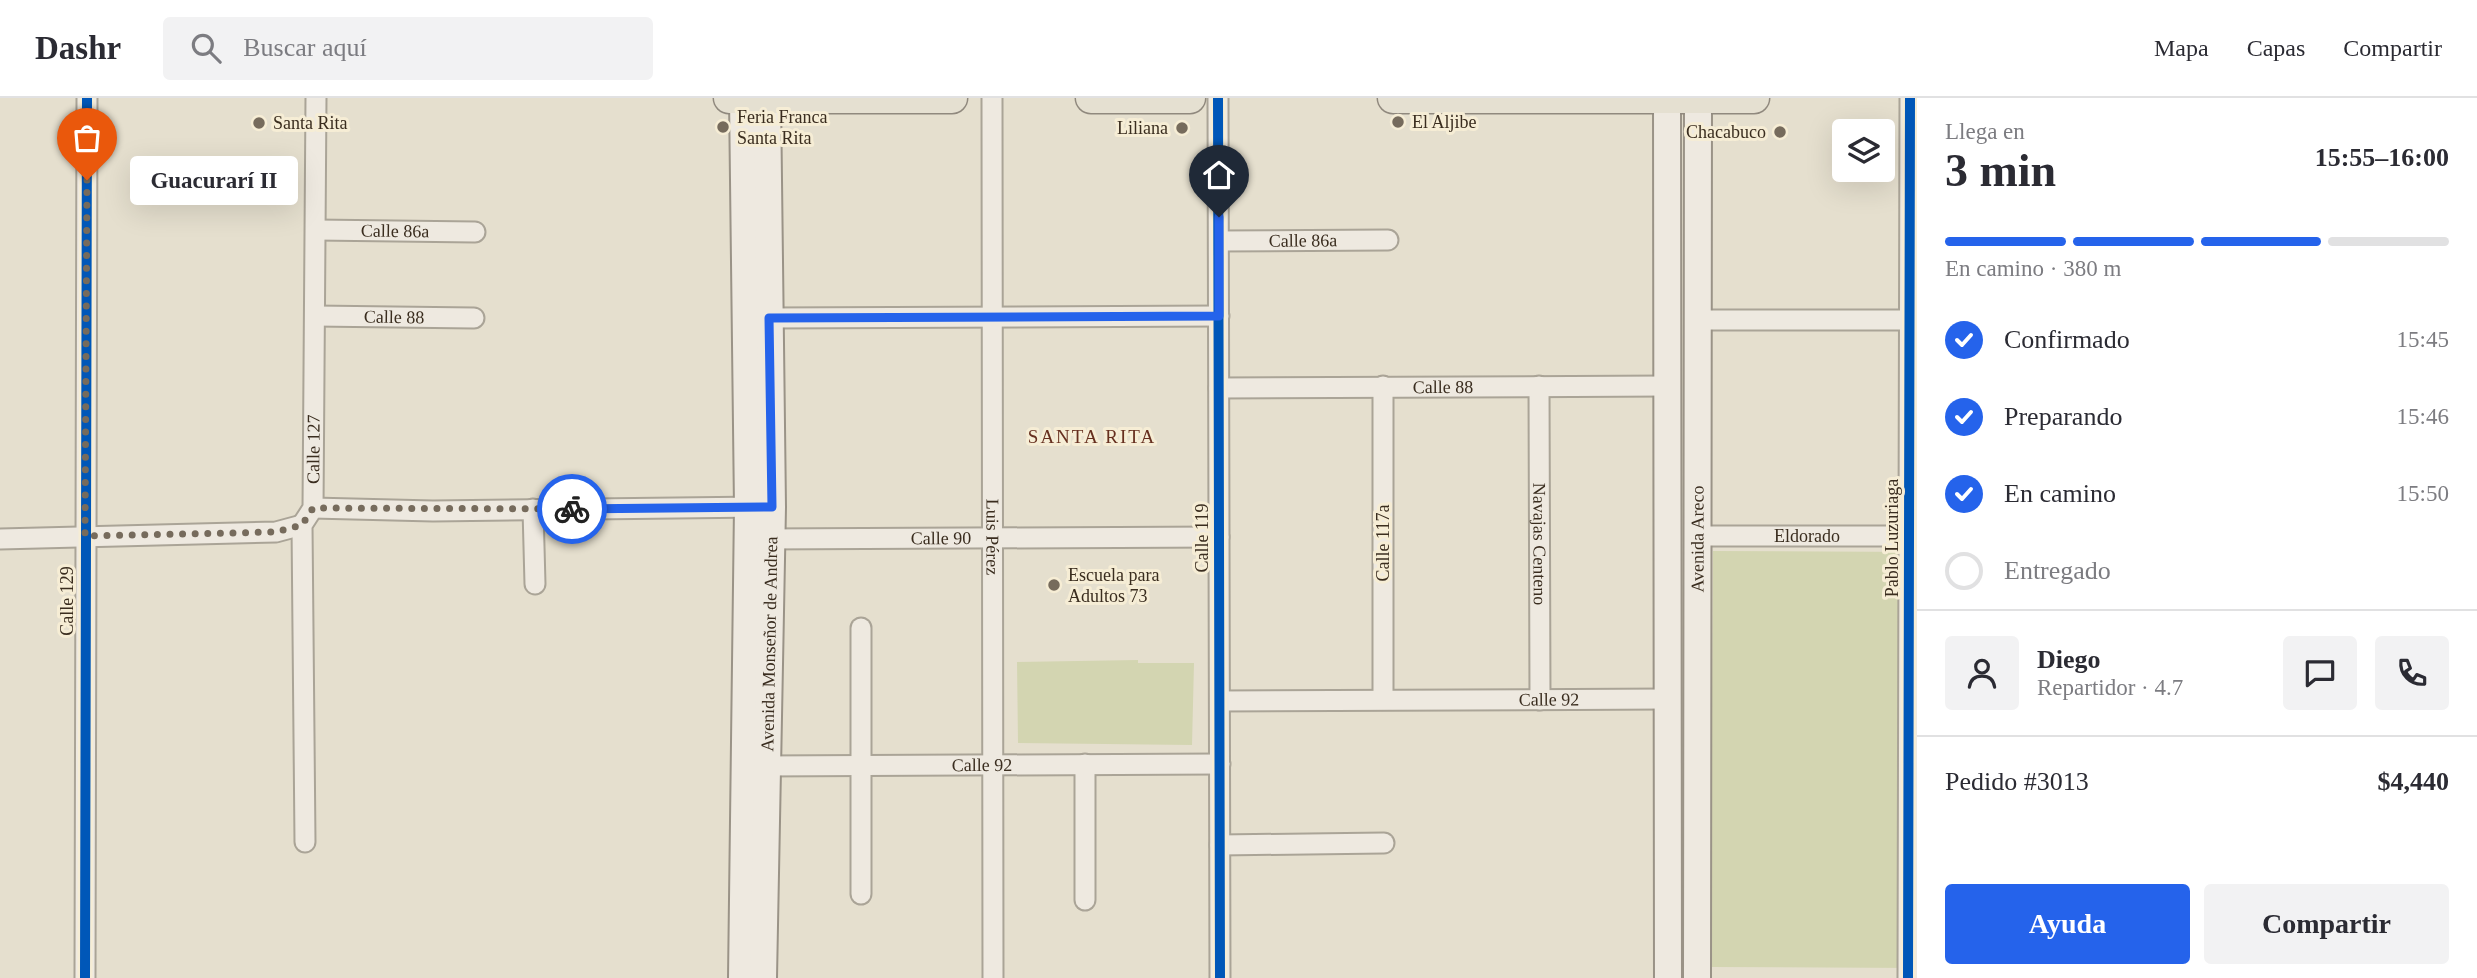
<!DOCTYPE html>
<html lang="es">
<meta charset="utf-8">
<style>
body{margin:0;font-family:"Times New Roman",serif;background:#f2f2f3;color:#2b2b33;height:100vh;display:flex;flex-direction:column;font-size:26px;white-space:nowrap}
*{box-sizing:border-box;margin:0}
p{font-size:23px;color:#7c7c81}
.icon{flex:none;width:38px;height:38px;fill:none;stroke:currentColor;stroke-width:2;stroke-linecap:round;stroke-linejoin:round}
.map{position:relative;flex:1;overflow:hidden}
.drawer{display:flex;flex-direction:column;background:#fff;width:560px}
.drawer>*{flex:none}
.tools{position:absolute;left:1832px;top:21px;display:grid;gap:14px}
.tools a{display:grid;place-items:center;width:63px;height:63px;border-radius:7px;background:#fff;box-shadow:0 7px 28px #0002;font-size:35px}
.pin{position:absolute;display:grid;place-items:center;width:60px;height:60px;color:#fff;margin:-72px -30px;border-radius:50% 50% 50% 0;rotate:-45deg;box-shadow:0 0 7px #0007}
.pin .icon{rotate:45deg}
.courier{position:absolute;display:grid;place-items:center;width:70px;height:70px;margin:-35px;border:5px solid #2563eb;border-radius:50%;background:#fff;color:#222;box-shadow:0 2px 9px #0007}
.bubble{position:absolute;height:49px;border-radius:7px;background:#fff;box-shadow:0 7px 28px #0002;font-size:23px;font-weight:700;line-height:49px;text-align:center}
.headline em{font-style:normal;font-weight:700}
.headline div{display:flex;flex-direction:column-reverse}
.headline{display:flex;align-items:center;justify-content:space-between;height:119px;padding:0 28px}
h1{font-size:46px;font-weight:700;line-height:52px}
.bar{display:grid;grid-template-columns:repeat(4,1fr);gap:10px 7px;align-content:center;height:84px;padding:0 28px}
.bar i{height:9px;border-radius:5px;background:#e1e1e2}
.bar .active{background:#2563eb}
.bar p{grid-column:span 4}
.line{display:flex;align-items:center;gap:18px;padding:0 28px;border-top:2px solid #e1e1e2}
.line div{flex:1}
.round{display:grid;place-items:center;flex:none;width:74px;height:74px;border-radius:7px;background:#f2f2f3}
ol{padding:0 28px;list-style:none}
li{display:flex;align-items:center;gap:21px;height:77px}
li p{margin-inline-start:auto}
li .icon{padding:7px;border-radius:50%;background:#2563eb;color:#fff;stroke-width:4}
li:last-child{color:#7c7c81}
li i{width:38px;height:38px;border:4px solid #e1e1e2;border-radius:50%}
.button{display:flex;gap:14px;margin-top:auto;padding:14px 28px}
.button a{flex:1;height:80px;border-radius:7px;background:#2563eb;color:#fff;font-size:28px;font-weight:700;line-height:80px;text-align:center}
.button a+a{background:#f2f2f3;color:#2b2b33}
header{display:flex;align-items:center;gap:42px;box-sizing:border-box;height:98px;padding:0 35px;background:#fff;border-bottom:2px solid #e1e1e2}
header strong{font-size:33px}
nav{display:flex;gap:38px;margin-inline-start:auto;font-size:24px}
.search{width:490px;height:63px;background:#f2f2f3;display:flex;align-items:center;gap:18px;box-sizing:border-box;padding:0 24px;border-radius:7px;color:#7c7c81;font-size:26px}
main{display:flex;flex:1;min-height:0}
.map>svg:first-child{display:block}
</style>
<header>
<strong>Dashr</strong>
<div class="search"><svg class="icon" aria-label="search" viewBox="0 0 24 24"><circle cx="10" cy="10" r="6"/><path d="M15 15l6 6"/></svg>Buscar aquí</div>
<nav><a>Mapa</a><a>Capas</a><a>Compartir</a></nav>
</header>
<main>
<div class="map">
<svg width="1917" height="880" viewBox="0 0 1917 880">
<rect width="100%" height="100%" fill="#e5dfce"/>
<g fill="#d3d5b1">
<path d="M 1713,453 L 1917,454 L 1917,870 L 1710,869 Z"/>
<path d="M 1138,562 L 1138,565 L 1194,565 L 1192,647 L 1018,645 L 1017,564 Z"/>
</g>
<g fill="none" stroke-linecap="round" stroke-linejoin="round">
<defs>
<g id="minor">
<path id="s1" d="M 992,0 L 993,880"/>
<path d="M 1218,0 L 1220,880"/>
<path id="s2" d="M 316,132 L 475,134"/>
<path id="s3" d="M 1219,143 L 1388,142"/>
<path id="s4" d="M 315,218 L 474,220"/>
<path d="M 769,220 L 1219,218"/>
<path d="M 1698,222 L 1917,222"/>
<path d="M 1383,288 L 1383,601"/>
<path id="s5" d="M 1539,288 L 1540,602"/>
<path id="s6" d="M 1219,290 L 1668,288"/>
<path d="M 313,410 L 433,413 L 760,409"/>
<path d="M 533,411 L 535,486"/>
<path id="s7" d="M 1699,438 L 1917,438"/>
<path d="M 0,441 L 276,434 L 302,427"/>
<path id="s8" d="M 759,441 L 1219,439"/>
<path d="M 861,530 L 861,796"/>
<path id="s9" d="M 1220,603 L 1667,601"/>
<path d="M 1085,666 L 1085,802"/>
<path id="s10" d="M 754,668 L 1220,666"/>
<path id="s11" d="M 305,744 L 302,427 L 313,410 L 316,0"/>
<path d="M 1220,747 L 1384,745"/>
<path d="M 85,880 L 87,0"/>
<path d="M 1908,880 L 1910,0"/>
</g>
<g id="secondary">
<path d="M 1667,0 L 1668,880"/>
<path d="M 742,880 L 748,409 L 743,0"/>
<path id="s12" d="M 763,880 L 772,409 L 767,0"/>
<path id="s13" d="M 1697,880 L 1698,0"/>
</g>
<g id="primary">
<path d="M 729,0 L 952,0"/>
<path d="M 1091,0 L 1190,0"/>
<path d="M 1393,0 L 1754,0"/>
</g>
</defs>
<use href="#minor" stroke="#aaa497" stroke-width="23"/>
<use href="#secondary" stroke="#9a9387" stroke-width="30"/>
<use href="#primary" stroke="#90897e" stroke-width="33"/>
<use href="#minor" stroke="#eee9e0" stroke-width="19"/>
<use href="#secondary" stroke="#eee9e0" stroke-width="26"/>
<use href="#primary" stroke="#e5e0d1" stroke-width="30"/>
<defs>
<g id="cycleway">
<path d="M 1218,0 L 1220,880"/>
<path d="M 85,880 L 87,0"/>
<path d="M 1908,880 L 1910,0"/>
</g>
</defs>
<use href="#cycleway" stroke="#f6edd5" stroke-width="15"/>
<use href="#cycleway" stroke="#0057b8" stroke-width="10"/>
</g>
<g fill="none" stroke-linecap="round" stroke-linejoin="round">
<path stroke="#766b5c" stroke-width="7" stroke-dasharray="0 12.6" d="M 87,82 L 85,438 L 276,434 L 302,427 L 313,410 L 572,411"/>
<path stroke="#2563eb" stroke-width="9" d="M 572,411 L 772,409 L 769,220 L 1219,218 L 1219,119"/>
</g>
<g fill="#766b5c" stroke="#f6edd5" stroke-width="2.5">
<circle cx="1398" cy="24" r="7"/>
<circle cx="259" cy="25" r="7"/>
<circle cx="723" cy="29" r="7"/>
<circle cx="1182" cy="30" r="7"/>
<circle cx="1780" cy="34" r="7"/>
<circle cx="1054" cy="487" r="7"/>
</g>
<g text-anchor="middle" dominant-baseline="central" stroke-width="6" stroke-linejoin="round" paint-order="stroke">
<g font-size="18" fill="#3a2d1f" stroke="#f6edd5" text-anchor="start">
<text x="737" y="19">Feria Franca<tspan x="737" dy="21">Santa Rita</tspan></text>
<text x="1412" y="24">El Aljibe</text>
<text x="273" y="25">Santa Rita</text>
<text x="1168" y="30" text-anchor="end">Liliana</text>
<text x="1766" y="34" text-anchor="end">Chacabuco</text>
<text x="1068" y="477">Escuela para<tspan x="1068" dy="21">Adultos 73</tspan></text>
</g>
<g font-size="18" fill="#3a2d1f" stroke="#f6edd5">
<text stroke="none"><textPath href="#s2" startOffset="79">Calle 86a</textPath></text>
<text stroke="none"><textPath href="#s3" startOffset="84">Calle 86a</textPath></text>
<text stroke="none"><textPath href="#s4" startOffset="79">Calle 88</textPath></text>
<text stroke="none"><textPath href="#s6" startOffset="224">Calle 88</textPath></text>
<text stroke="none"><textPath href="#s11" startOffset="396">Calle 127</textPath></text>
<text stroke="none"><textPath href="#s7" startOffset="108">Eldorado</textPath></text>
<text stroke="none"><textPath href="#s8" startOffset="182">Calle 90</textPath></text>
<text stroke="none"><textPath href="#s1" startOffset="439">Luis Pérez</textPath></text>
<text transform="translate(1202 440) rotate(-90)">Calle 119</text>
<text stroke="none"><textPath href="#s13" startOffset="439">Avenida Areco</textPath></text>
<text transform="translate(1892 440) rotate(-90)">Pablo Luzuriaga</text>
<text transform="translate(1383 445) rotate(-90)">Calle 117a</text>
<text stroke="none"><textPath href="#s5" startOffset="158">Navajas Centeno</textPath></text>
<text transform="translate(67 503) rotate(-90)">Calle 129</text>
<text stroke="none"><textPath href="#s12" startOffset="334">Avenida Monseñor de Andrea</textPath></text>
<text stroke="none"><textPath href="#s9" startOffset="329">Calle 92</textPath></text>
<text stroke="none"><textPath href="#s10" startOffset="228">Calle 92</textPath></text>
</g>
<g font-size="19" letter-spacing="2" fill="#662f1f" stroke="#f6edd5">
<text x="1092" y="338">SANTA RITA</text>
</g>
</g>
</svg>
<div class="tools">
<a><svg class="icon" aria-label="layers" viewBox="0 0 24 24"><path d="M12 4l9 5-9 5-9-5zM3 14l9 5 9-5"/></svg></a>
</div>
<div class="pin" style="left:87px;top:82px;background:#ea580c"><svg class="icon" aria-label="bag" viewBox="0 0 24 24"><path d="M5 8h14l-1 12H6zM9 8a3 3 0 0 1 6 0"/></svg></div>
<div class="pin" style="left:1219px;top:119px;background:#1f2937"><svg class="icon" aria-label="home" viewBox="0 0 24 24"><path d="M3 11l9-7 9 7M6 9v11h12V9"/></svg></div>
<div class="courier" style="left:572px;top:411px"><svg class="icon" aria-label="bike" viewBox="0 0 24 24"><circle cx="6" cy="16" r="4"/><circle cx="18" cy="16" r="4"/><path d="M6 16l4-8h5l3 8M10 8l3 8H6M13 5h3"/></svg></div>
<div class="bubble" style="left:130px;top:58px;width:168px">Guacurarí II</div>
</div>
<section class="drawer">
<div class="headline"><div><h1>3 min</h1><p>Llega en</p></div><em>15:55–16:00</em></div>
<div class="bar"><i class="active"></i><i class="active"></i><i class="active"></i><i></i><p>En camino · 380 m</p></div>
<ol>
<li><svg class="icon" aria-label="check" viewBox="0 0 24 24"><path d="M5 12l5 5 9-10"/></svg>Confirmado<p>15:45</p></li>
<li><svg class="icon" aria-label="check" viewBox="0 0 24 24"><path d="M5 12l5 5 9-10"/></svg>Preparando<p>15:46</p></li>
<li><svg class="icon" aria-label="check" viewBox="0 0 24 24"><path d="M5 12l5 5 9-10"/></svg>En camino<p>15:50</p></li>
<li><i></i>Entregado</li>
</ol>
<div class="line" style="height:126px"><a class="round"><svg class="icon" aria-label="person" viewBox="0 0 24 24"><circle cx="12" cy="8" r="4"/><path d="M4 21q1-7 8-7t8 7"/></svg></a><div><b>Diego</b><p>Repartidor · 4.7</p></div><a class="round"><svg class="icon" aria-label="chat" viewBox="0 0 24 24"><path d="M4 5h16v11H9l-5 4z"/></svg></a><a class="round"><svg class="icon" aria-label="phone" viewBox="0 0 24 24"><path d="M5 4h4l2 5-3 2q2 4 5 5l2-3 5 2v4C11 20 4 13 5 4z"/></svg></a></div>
<div class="line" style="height:91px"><div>Pedido #3013</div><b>$4,440</b></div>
<div class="button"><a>Ayuda</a><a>Compartir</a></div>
</section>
</main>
